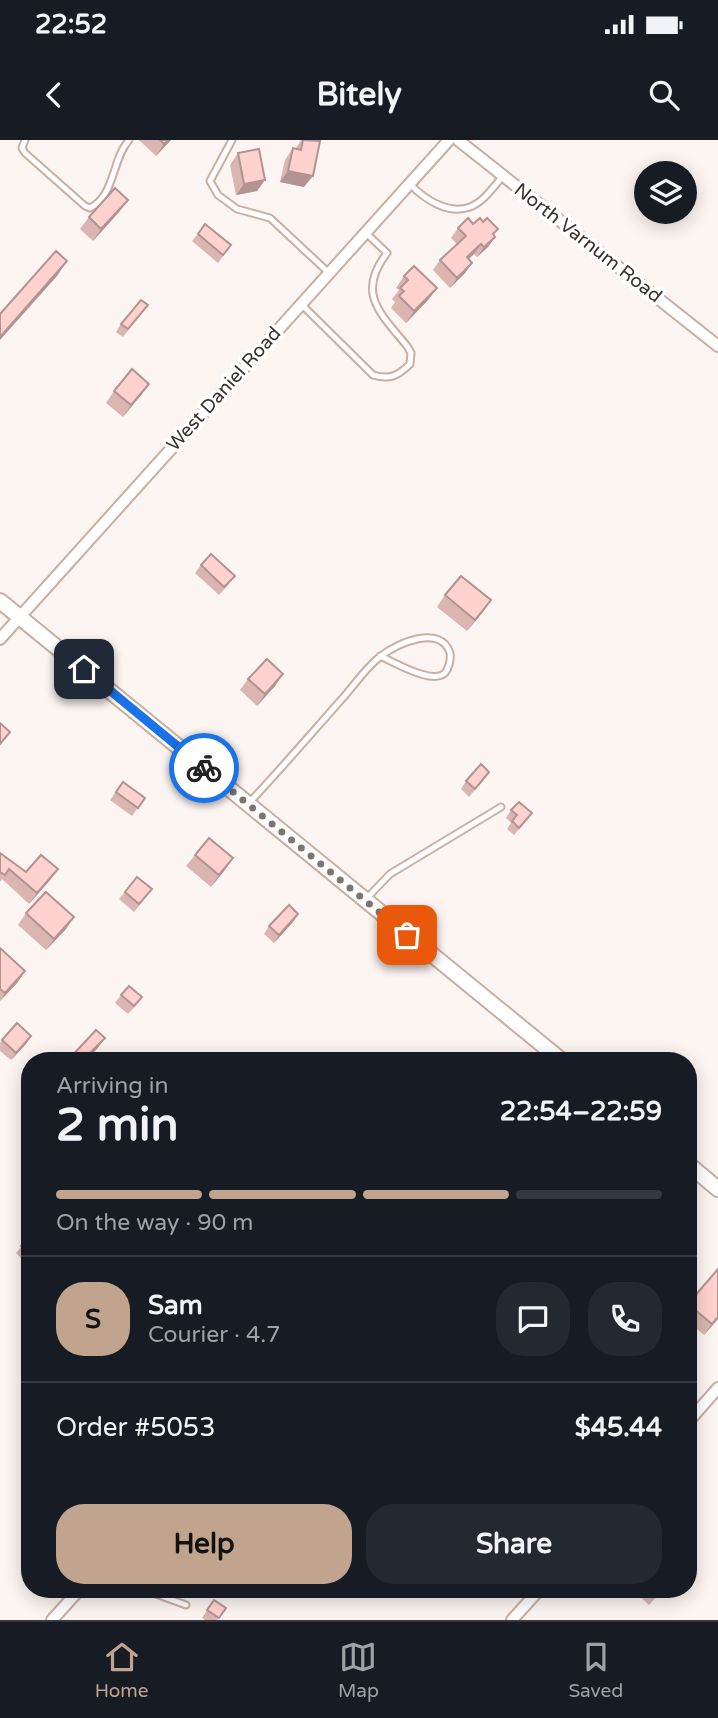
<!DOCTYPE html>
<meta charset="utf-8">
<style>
body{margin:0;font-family:"Varela Round",sans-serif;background:#242831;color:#f1f3f6;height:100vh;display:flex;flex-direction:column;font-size:26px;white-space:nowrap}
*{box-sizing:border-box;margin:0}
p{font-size:23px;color:#9ea1a6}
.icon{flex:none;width:38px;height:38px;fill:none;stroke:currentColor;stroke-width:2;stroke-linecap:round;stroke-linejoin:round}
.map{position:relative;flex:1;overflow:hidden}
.side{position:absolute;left:21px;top:912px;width:676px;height:546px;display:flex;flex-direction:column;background:#171b24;border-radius:28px;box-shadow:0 4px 18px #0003}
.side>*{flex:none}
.fabs{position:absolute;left:634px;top:21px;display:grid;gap:14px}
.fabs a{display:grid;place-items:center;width:63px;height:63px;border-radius:50%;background:#171b24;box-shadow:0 4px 18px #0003;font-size:35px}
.pin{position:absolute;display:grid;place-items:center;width:60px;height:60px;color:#fff;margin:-30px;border-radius:14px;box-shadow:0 4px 10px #0006}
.courier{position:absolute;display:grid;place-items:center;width:70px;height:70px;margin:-35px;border:5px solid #1a73e8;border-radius:50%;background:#fff;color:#222;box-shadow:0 2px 9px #0007}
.summary em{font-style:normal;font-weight:800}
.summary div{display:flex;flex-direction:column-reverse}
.summary{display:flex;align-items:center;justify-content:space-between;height:119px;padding:0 35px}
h1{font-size:46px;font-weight:800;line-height:52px}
.bar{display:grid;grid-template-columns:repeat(4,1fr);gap:10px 7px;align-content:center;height:84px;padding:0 35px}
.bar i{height:9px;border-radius:5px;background:#363941}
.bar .current{background:#c1a48e}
.bar p{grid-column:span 4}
.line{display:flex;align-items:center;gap:18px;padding:0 35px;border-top:2px solid #363941}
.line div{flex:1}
.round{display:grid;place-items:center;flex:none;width:74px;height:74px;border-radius:28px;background:#242831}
.action{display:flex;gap:14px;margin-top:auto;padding:14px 35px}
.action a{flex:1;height:80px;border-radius:28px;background:#c1a48e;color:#111;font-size:28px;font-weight:800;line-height:80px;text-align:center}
.action a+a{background:#242831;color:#f1f3f6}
.status{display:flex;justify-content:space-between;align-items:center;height:49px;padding:0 35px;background:#171b24;direction:ltr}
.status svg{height:19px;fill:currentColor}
header{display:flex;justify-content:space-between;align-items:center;height:91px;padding:0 35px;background:#171b24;font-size:32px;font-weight:800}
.tabs{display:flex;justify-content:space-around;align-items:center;height:98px;border-top:2px solid #363941;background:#171b24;font-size:19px;color:#9ea1a6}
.tabs a{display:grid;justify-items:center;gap:4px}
.tabs .current{color:#c1a48e}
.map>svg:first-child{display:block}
</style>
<div class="status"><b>22:52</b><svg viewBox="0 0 49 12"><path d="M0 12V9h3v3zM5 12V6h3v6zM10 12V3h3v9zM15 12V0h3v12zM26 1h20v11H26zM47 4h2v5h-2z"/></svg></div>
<header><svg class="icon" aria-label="back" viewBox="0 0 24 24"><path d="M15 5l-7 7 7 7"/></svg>Bitely<svg class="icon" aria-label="search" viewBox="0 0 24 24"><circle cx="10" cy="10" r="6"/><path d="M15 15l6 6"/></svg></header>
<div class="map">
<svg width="718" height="1480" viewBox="0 0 718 1480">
<rect width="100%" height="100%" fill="#fcf5f2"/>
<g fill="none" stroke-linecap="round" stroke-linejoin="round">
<defs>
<g id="service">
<path d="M 25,0 L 22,8 L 25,13 L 85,66 L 90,68 C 115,56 112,19 129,0"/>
<path d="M 232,0 L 210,41 L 218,55 L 237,69 L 270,78 L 329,133"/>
<path d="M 410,44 C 424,59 448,75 470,67 C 484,62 494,46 503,36"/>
<path d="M 301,164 L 373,235 C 390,240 398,236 410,224 L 411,213 L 407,206 C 380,173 356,153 387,113 L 366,93"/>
<path d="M 248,664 C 280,630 310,595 341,560 C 354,546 366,527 381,516 C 397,503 441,484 450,513 C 451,519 449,528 445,533 C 432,545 394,522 380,516"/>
<path d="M 367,758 L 390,734 L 501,667"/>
<path d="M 142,1449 L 186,1465"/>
</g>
<g id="minor">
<path d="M 458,0 L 718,206"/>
<path d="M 0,499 L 449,0"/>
<path d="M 688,1282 L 718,1248"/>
<path d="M 52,1480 L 80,1449"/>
<path d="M 512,1480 L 540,1449"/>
</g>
<g id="tertiary">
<path d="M 0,461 L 561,920"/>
<path d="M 688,1024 L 718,1049"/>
</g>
</defs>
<use href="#service" stroke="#cbaea0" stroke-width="9"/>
<use href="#minor" stroke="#cbaea0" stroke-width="14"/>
<use href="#tertiary" stroke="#cbaea0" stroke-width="18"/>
<use href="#service" stroke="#fff" stroke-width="5"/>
<use href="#minor" stroke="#fff" stroke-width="10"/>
<use href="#tertiary" stroke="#fff" stroke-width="14"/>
</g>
<g fill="#dbb5b2">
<path d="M 139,0 L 171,0 L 156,16 Z"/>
<path d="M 301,0 L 317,0 L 304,47 L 280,42 L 285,20 L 293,8 L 296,8 Z"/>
<path d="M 238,13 L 257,51 L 236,55 L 230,25 Z"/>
<path d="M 128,60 L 119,72 L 93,101 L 80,89 L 89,77 Z"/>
<path d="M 473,84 L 494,95 L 495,97 L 488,107 L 477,117 L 474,114 L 468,119 L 472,123 L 465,133 L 450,148 L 433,130 L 440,120 L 457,104 L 451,98 L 458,88 Z"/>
<path d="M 198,94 L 231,105 L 218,123 L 192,101 Z"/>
<path d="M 404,136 L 437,148 L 428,160 L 406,183 L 391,168 L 395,162 L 392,159 L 399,150 L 396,148 Z"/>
<path d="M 148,165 L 123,197 L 116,192 L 121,184 Z"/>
<path d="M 149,244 L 123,277 L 106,263 L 114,251 Z"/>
<path d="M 201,425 L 229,444 L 219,455 L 195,433 Z"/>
<path d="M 445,455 L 491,460 L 467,491 L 437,467 Z"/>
<path d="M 248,539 L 275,546 L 257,566 L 240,550 Z"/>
<path d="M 489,632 L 469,657 L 461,649 L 466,641 Z"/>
<path d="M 123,642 L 145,658 L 132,676 L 110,660 Z"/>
<path d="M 511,670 L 526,681 L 514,695 L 507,689 L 511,683 L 506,678 Z"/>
<path d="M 0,713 L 26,732 L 58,729 L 50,740 L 29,764 L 2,739 L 0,742 Z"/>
<path d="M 195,715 L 233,718 L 211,747 L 186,726 Z"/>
<path d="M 125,752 L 146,757 L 134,772 L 119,759 Z"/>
<path d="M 26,773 L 66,789 L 46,810 L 18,785 Z"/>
<path d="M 293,782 L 274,803 L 264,794 L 269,786 Z"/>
<path d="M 0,808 L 25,831 L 17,843 L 0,861 Z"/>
<path d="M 121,855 L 136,865 L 128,874 L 115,863 Z"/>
<path d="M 2,900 L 26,904 L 11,920 L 0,911 L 0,903 Z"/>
<path d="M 30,1096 L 30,1123 L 28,1125 L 16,1113 Z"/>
<path d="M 718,1129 L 718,1179 L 704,1195 L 688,1181 L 688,1165 Z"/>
<path d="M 632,1449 L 663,1449 L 649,1465 Z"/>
<path d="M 214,1460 L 226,1468 L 217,1480 L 205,1480 L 202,1478 Z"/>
</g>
<g fill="#b29391">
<path d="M 168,0 L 171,0 L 156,16 L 164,4 Z"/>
<path d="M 288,31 L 313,36 L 304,47 L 280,42 Z"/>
<path d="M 265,40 L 257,51 L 236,55 L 244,44 Z"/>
<path d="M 128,60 L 119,72 L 93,101 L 101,89 Z"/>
<path d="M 495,97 L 488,107 L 477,117 L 484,107 Z"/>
<path d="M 481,104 L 474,114 L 460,127 L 467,117 Z"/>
<path d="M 67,121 L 57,136 L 0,200 L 0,197 Z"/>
<path d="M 472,123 L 465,133 L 450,148 L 457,138 Z"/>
<path d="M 437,148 L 428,160 L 406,183 L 414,171 Z"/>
<path d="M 149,244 L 141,255 L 123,277 L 131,265 Z"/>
<path d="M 491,460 L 483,472 L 467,491 L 475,480 Z"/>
<path d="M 283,534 L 275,546 L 257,566 L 265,554 Z"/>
<path d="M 233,718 L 225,730 L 211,747 L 219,735 Z"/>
<path d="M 58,729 L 50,740 L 29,764 L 37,753 Z"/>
<path d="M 298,774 L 293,782 L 274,803 L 279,795 Z"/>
<path d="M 74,777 L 66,789 L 46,810 L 54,799 Z"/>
<path d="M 25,831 L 17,843 L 0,861 L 5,853 Z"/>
<path d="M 31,896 L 26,904 L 11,920 L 16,913 Z"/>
<path d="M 105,898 L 97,909 L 86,920 L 83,920 Z"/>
<path d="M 718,1177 L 718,1179 L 704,1195 L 712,1184 Z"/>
</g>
<g fill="#ffd2cf" stroke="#b29391" stroke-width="2">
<path d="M 160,0 L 168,0 L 164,4 Z"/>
<path d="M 303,0 L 320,1 L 313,36 L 288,31 L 293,8 L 301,10 Z"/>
<path d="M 259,9 L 265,40 L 244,44 L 238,13 Z"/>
<path d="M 115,48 L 128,60 L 101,89 L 89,77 Z"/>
<path d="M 468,78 L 473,84 L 480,78 L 483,82 L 487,78 L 498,89 L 493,94 L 495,97 L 484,107 L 481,104 L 467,117 L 472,123 L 457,138 L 440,120 L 466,96 L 458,88 Z"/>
<path d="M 205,84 L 231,105 L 223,115 L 198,94 Z"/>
<path d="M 56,111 L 67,121 L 0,197 L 0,174 Z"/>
<path d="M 414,126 L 437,148 L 414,171 L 399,156 L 404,151 L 400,148 L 408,140 L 404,136 Z"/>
<path d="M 141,160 L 148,165 L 128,189 L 121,184 Z"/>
<path d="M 132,229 L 149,244 L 131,265 L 114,251 Z"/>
<path d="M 211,414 L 235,436 L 224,447 L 201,425 Z"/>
<path d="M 461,436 L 491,460 L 475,480 L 445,455 Z"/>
<path d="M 267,519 L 283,534 L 265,554 L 248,539 Z"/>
<path d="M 0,583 L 10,592 L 0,604 Z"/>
<path d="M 481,624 L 489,632 L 475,649 L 466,641 Z"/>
<path d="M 123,642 L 145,658 L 138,668 L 116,652 Z"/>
<path d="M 519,662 L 532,673 L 519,688 L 512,681 L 517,675 L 511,670 Z"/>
<path d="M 209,698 L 233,718 L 219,735 L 195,715 Z"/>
<path d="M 0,713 L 26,732 L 41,715 L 58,729 L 37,753 L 9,729 L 5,735 L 0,732 Z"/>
<path d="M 137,737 L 152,749 L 139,764 L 125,752 Z"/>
<path d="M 46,752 L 74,777 L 54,799 L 26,773 Z"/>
<path d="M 289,765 L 298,774 L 279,795 L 269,786 Z"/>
<path d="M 0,808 L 25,831 L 5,853 L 0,849 Z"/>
<path d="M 129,846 L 142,857 L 134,866 L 121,855 Z"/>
<path d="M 17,883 L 31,896 L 16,913 L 2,900 Z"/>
<path d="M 96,890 L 105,898 L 83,920 L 68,920 Z"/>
<path d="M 30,1096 L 30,1114 L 21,1106 Z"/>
<path d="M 718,1129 L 718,1177 L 712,1184 L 688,1164 Z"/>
<path d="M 646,1449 L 663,1449 L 655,1457 Z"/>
<path d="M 214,1460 L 226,1468 L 219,1478 L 207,1470 Z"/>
</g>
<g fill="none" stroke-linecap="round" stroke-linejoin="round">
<path stroke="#7f7570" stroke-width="7" stroke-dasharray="0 12.6" d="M 204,628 L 407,795"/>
<path stroke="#1a73e8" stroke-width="9" d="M 84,529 L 204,628"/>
</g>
<g text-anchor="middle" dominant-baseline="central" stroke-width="7" stroke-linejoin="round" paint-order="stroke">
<g font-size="19" fill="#3b302a" stroke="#fff">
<text transform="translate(588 103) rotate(38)">North Varnum Road</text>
<text transform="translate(224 249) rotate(-48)">West Daniel Road</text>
</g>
</g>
</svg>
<div class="fabs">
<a><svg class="icon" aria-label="layers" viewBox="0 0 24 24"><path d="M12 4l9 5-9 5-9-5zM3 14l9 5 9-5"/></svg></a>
</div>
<div class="pin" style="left:407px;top:795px;background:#ea580c"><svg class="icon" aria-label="bag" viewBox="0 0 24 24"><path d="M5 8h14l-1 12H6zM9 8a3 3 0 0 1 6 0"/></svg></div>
<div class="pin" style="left:84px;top:529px;background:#1f2937"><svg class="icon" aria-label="home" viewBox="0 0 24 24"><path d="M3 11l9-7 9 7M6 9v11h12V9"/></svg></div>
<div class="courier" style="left:204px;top:628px"><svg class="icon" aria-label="bike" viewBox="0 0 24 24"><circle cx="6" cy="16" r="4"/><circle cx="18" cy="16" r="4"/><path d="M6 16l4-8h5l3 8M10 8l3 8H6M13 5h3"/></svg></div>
<section class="side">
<div class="summary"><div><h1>2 min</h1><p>Arriving in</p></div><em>22:54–22:59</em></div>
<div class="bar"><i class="current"></i><i class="current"></i><i class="current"></i><i></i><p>On the way · 90 m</p></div>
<div class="line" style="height:126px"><b class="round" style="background:#c1a48e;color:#111">S</b><div><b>Sam</b><p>Courier · 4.7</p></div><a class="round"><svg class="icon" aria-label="chat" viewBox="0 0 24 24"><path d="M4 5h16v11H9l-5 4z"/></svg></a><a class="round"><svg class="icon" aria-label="phone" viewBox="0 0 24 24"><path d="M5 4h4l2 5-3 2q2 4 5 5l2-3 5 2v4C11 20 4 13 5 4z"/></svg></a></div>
<div class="line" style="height:91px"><div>Order #5053</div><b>$45.44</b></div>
<div class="action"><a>Help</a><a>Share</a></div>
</section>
</div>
<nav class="tabs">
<a class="current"><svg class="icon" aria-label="home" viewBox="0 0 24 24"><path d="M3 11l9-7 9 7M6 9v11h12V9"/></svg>Home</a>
<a><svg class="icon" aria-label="map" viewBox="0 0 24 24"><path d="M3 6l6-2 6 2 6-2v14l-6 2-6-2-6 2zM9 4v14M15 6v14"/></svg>Map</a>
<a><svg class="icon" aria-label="saved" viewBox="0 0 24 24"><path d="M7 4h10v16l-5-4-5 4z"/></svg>Saved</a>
</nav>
